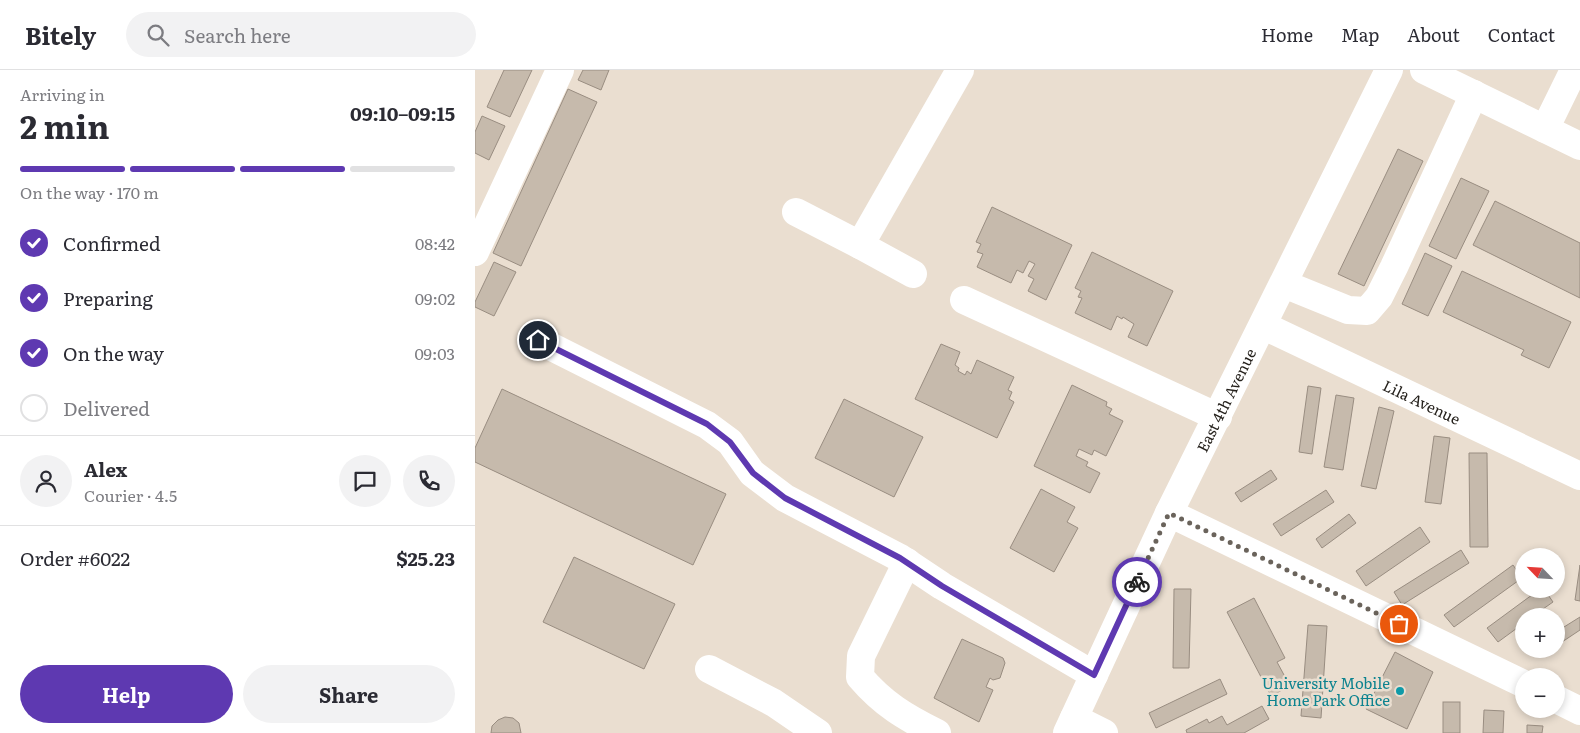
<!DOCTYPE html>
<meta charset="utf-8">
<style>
body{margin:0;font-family:Literata,serif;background:#f2f2f3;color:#2b2b33;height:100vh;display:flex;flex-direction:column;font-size:19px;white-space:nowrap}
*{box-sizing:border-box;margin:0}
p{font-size:16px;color:#7c7c81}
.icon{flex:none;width:28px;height:28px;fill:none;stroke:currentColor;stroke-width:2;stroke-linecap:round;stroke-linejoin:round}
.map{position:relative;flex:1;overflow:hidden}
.side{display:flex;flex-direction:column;background:#fff;width:475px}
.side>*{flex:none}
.needle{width:32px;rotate:295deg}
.buttons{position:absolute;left:1040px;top:478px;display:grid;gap:10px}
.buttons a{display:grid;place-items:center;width:50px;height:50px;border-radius:50%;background:#fff;box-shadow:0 2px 8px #0003;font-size:25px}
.pin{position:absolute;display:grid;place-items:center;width:42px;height:42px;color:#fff;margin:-21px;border:2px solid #fff;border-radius:50%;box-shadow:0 1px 5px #0007}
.courier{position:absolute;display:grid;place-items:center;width:50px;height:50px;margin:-25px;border:4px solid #5e39b1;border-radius:50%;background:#fff;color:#222;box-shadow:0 1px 6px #0007}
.summary em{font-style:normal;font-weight:700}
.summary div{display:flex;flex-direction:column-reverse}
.summary{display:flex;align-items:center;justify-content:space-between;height:85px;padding:0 20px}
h1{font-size:32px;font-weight:700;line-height:38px}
.bar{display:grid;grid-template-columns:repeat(4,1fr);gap:8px 5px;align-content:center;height:60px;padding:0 20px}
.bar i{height:6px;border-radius:4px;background:#e1e1e2}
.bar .current{background:#5e39b1}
.bar p{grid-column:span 4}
.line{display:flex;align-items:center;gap:12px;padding:0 20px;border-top:1px solid #e1e1e2}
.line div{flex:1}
.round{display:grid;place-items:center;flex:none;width:52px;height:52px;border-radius:26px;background:#f2f2f3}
ol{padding:0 20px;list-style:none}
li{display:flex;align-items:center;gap:15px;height:55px}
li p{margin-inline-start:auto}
li .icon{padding:5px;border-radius:50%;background:#5e39b1;color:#fff;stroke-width:4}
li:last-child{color:#7c7c81}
li i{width:28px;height:28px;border:2px solid #e1e1e2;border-radius:50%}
.cta{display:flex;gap:10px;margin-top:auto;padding:10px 20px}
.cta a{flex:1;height:58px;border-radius:30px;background:#5e39b1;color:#fff;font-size:20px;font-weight:700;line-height:58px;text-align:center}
.cta a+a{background:#f2f2f3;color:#2b2b33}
header{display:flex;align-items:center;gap:30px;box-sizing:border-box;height:70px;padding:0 25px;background:#fff;border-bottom:1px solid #e1e1e2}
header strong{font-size:24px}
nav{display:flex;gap:28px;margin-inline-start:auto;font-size:18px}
.search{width:350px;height:45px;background:#f2f2f3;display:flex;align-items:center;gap:12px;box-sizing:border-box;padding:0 18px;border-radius:28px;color:#7c7c81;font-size:19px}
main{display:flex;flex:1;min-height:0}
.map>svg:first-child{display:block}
</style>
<header>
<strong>Bitely</strong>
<div class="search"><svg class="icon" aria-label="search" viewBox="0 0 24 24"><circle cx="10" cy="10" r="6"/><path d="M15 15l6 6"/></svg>Search here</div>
<nav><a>Home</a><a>Map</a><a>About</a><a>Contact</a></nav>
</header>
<main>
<section class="side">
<div class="summary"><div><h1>2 min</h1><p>Arriving in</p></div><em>09:10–09:15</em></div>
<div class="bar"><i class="current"></i><i class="current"></i><i class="current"></i><i></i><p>On the way · 170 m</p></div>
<ol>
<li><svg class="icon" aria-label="check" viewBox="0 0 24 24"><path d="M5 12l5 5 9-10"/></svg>Confirmed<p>08:42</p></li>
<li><svg class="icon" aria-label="check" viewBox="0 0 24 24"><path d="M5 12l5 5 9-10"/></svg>Preparing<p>09:02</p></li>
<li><svg class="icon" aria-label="check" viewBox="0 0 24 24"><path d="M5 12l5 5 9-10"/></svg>On the way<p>09:03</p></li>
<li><i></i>Delivered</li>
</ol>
<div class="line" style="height:90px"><a class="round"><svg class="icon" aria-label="person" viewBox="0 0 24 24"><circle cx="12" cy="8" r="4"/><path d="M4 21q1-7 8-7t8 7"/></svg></a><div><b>Alex</b><p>Courier · 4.5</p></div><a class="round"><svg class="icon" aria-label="chat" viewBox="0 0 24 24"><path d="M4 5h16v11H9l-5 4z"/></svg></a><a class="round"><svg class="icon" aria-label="phone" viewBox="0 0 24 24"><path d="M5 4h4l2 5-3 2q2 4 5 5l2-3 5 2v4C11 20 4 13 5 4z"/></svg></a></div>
<div class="line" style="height:65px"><div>Order #6022</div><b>$25.23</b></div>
<div class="cta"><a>Help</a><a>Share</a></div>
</section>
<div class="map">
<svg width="1105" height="663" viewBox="0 0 1105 663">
<rect width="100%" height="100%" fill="#eaded0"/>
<g fill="#c6baac" stroke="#998d81">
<path d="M 29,0 L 57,0 L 35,47 L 12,37 Z"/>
<path d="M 108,0 L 134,0 L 126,20 L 103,10 Z"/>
<path d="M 93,19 L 122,32 L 46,196 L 18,183 Z"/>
<path d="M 7,46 L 30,56 L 14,90 L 0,83 L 0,62 Z"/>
<path d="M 923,79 L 948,91 L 889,216 L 863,204 Z"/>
<path d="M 986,108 L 1014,121 L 981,189 L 954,176 Z"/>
<path d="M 1020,131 L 1105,173 L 1105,228 L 998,175 Z"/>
<path d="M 517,137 L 597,175 L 571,230 L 553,221 L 559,209 L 553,206 L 560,194 L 554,191 L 548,203 L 542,200 L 536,213 L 502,197 L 508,184 L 502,182 L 506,174 L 501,172 Z"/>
<path d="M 617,182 L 698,221 L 672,276 L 653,267 L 659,254 L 648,247 L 647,249 L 642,246 L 636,260 L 600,243 L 607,228 L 603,227 L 606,221 L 600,218 Z"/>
<path d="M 950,183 L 977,196 L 953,246 L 927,234 Z"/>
<path d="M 19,192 L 41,202 L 19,246 L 0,237 L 0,232 Z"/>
<path d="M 987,201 L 1096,252 L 1074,298 L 1046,285 L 1049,280 L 968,242 Z"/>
<path d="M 466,274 L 485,282 L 480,295 L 484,298 L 483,301 L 490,305 L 492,301 L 496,304 L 502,290 L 539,307 L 533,320 L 537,322 L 534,329 L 539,332 L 522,368 L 440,329 Z"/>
<path d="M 597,315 L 632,332 L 631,336 L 637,339 L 634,344 L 648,351 L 631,386 L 619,380 L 617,385 L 604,379 L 601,386 L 613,392 L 611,396 L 625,403 L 615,423 L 559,396 Z"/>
<path d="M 833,316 L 846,318 L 837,384 L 824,382 Z"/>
<path d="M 27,319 L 251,424 L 218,495 L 0,392 L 0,378 Z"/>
<path d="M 861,325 L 879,328 L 868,400 L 849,397 Z"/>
<path d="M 369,329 L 448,367 L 419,427 L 340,388 Z"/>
<path d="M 904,337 L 919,341 L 901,419 L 886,416 Z"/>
<path d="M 959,366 L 975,368 L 966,434 L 950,432 Z"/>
<path d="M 994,383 L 1012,383 L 1013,477 L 995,477 Z"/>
<path d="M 796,400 L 802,409 L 766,432 L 760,423 Z"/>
<path d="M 566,419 L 600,437 L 592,452 L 603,458 L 579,502 L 535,478 Z"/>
<path d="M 851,420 L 859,432 L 806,466 L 798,454 Z"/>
<path d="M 874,444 L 881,453 L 847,478 L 841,469 Z"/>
<path d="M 945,457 L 955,472 L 891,516 L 881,501 Z"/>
<path d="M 986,480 L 994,493 L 927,535 L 919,522 Z"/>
<path d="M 99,487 L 200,534 L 169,599 L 68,552 Z"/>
<path d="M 1038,495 L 1047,508 L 979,557 L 969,545 Z"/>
<path d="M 1105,495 L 1105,531 L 1100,530 Z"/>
<path d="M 699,519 L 716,519 L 714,598 L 698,598 Z"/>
<path d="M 1065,519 L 1069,519 L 1078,532 L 1058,546 L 1049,546 L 1049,553 L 1023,572 L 1012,558 Z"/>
<path d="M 779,528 L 810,588 L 802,592 L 815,616 L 796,626 L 752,542 Z"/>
<path d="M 1105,547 L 1105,560 L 1081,576 L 1081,562 Z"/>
<path d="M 833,555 L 852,556 L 846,648 L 826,646 Z"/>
<path d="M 487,569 L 528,588 L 530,593 L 525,608 L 518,610 L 515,608 L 511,617 L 518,620 L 504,652 L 459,628 Z"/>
<path d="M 920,582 L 958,602 L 932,659 L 891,639 Z"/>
<path d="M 745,609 L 752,624 L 681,658 L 674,643 Z"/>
<rect x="968" y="632" width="17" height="31"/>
<path d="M 787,636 L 794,649 L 769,663 L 712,663 L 711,660 L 732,649 L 734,653 L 747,646 L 752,655 Z"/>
<path d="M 1009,640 L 1029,641 L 1028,663 L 1008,663 Z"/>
<path d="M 30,647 L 38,648 L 44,653 L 46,663 L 16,663 L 17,656 L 23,650 Z"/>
<path d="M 1052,655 L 1068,656 L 1067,663 L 1052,663 Z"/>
</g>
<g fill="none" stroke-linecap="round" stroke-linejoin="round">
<g stroke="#fff" stroke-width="28">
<path d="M 949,0 L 1105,76"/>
<path d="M 1070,59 L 1099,0"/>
<path d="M 321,142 L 385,175 L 485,0"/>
<path d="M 385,175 L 438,204"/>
<path d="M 0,182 L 85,0"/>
<path d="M 809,214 L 873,240 L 892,241 L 904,227 L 919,197 L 999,24"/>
<path d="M 489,230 L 743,347"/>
<path id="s1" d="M 789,256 L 1105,406"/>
<path d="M 63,270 L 232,355 L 255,372 L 277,403 L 310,428 L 425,488 L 467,516 L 619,605"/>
<path d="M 694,443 L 1049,614"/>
<path d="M 432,492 L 386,586 L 385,607 C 408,634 430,647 462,663"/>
<path d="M 234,599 L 299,633 L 343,663"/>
<path d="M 1081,629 L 1105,641"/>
<path d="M 599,648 L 629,663"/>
<path id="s2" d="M 592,663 L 694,443 L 914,0"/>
</g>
</g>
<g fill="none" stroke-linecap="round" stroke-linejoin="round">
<path stroke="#6a635b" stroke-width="5" stroke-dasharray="0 9" d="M 662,512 L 694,443 L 924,554"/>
<path stroke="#5e39b1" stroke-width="6" d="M 63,270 L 232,354 L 255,372 L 278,403 L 310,428 L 425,488 L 467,516 L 619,605 L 662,512"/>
</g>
<circle fill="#0f9aa8" stroke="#eaded0" stroke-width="2" cx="925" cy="621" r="5"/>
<g text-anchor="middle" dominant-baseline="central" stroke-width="5" stroke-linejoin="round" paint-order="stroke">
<g font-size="15" fill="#25211c" stroke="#eaded0">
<text stroke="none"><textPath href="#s2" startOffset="369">East 4th Avenue</textPath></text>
<text stroke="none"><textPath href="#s1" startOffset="175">Lila Avenue</textPath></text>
</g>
<g font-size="15" fill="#0d838f" stroke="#eaded0" text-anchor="end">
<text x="915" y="612">University Mobile<tspan x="915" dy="17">Home Park Office</tspan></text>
</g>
</g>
</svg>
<div class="buttons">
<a><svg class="needle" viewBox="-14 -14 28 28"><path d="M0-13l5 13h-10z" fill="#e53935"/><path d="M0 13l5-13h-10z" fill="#7c7c81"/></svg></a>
<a>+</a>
<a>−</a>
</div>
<div class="pin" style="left:924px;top:554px;background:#ea580c"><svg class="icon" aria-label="bag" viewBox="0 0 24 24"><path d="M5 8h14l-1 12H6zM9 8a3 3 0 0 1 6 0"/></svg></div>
<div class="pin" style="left:63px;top:270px;background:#1f2937"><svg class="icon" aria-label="home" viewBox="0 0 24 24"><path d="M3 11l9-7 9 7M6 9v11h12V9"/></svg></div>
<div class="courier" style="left:662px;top:512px"><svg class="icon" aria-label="bike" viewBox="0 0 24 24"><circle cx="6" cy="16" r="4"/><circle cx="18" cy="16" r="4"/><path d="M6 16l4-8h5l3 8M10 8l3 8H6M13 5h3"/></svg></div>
</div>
</main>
